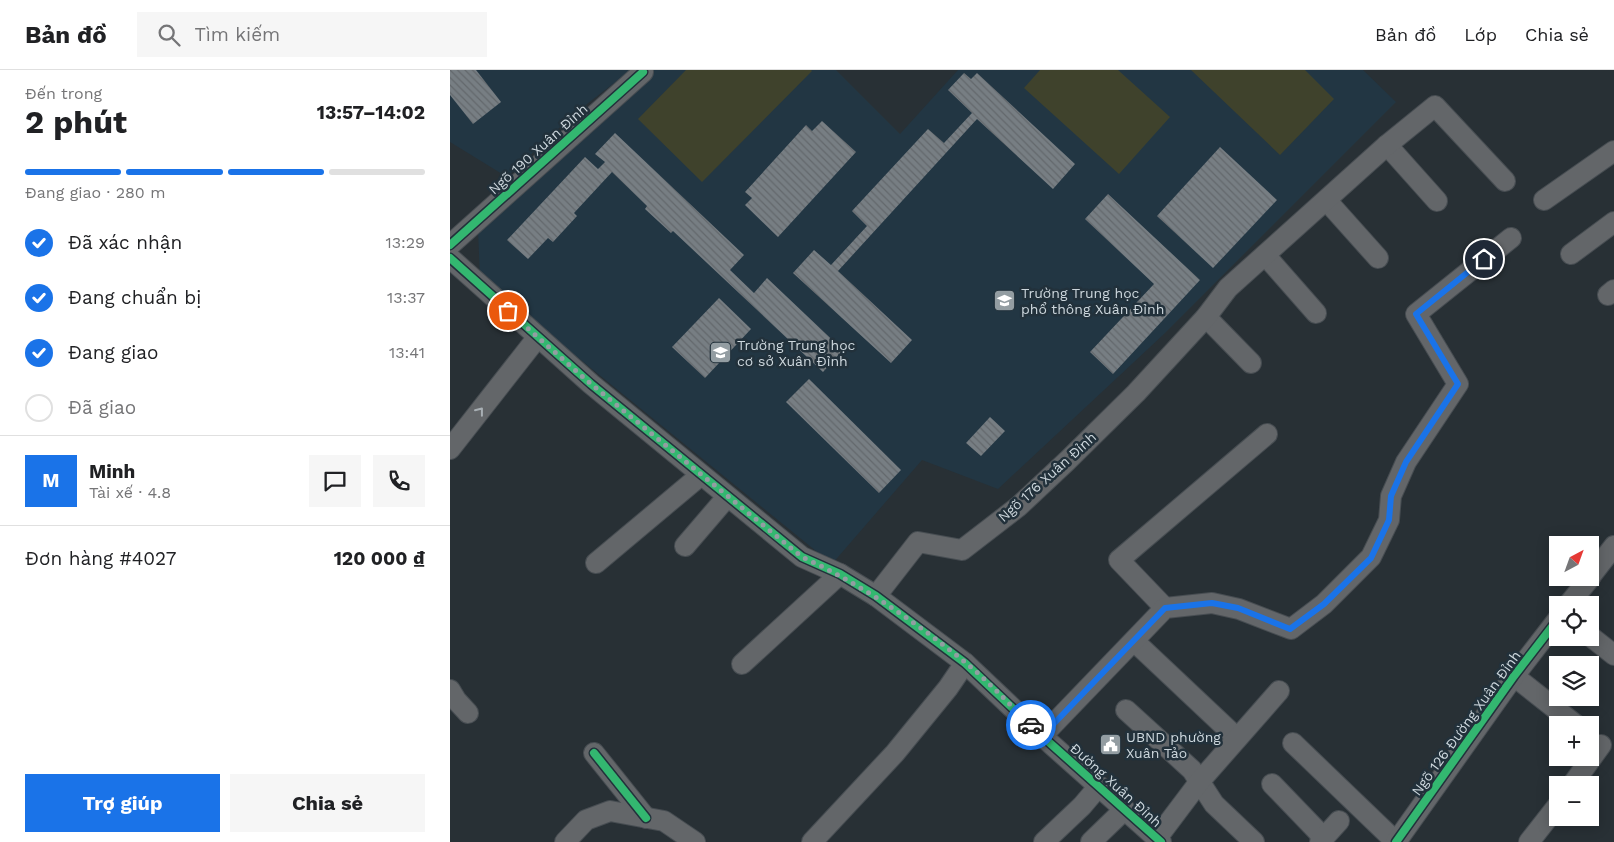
<!DOCTYPE html>
<html lang="vi">
<meta charset="utf-8">
<style>
body{margin:0;font-family:"Work Sans",sans-serif;background:#f6f6f6;color:#202124;height:100vh;display:flex;flex-direction:column;font-size:19px;white-space:nowrap}
*{box-sizing:border-box;margin:0}
p{font-size:16px;color:#757577}
.icon{flex:none;width:28px;height:28px;fill:none;stroke:currentColor;stroke-width:2;stroke-linecap:round;stroke-linejoin:round}
.map{position:relative;flex:1;overflow:hidden}
.sheet{display:flex;flex-direction:column;background:#fff;width:450px}
.sheet>*{flex:none}
.needle{width:32px;rotate:41deg}
.controls{position:absolute;left:1099px;top:466px;display:grid;gap:10px}
.controls a{display:grid;place-items:center;width:50px;height:50px;border-radius:0px;background:#fff;box-shadow:0 2px 12px #0003;font-size:25px}
.pin{position:absolute;display:grid;place-items:center;width:42px;height:42px;color:#fff;margin:-21px;border:2px solid #fff;border-radius:50%;box-shadow:0 1px 5px #0007}
.courier{position:absolute;display:grid;place-items:center;width:50px;height:50px;margin:-25px;border:4px solid #1a73e8;border-radius:50%;background:#fff;color:#222;box-shadow:0 1px 6px #0007}
.summary em{font-style:normal;font-weight:700}
.summary div{display:flex;flex-direction:column-reverse}
.summary{display:flex;align-items:center;justify-content:space-between;height:85px;padding:0 25px}
h1{font-size:32px;font-weight:700;line-height:38px}
.bar{display:grid;grid-template-columns:repeat(4,1fr);gap:8px 5px;align-content:center;height:60px;padding:0 25px}
.bar i{height:6px;border-radius:4px;background:#e0e0e0}
.bar .current{background:#1a73e8}
.bar p{grid-column:span 4}
.line{display:flex;align-items:center;gap:12px;padding:0 25px;border-top:1px solid #e0e0e0}
.line div{flex:1}
.round{display:grid;place-items:center;flex:none;width:52px;height:52px;border-radius:0px;background:#f6f6f6}
ol{padding:0 25px;list-style:none}
li{display:flex;align-items:center;gap:15px;height:55px}
li p{margin-inline-start:auto}
li .icon{padding:5px;border-radius:50%;background:#1a73e8;color:#fff;stroke-width:4}
li:last-child{color:#757577}
li i{width:28px;height:28px;border:2px solid #e0e0e0;border-radius:50%}
.cta{display:flex;gap:10px;margin-top:auto;padding:10px 25px}
.cta a{flex:1;height:58px;border-radius:0px;background:#1a73e8;color:#fff;font-size:20px;font-weight:700;line-height:58px;text-align:center}
.cta a+a{background:#f6f6f6;color:#202124}
header{display:flex;align-items:center;gap:30px;box-sizing:border-box;height:70px;padding:0 25px;background:#fff;border-bottom:1px solid #e0e0e0}
header strong{font-size:24px}
nav{display:flex;gap:28px;margin-inline-start:auto;font-size:18px}
.search{width:350px;height:45px;background:#f6f6f6;display:flex;align-items:center;gap:12px;box-sizing:border-box;padding:0 18px;border-radius:0px;color:#757577;font-size:19px}
main{display:flex;flex:1;min-height:0}
.map>svg:first-child{display:block}
</style>
<header>
<strong>Bản đồ</strong>
<div class="search"><svg class="icon" aria-label="search" viewBox="0 0 24 24"><circle cx="10" cy="10" r="6"/><path d="M15 15l6 6"/></svg>Tìm kiếm</div>
<nav><a>Bản đồ</a><a>Lớp</a><a>Chia sẻ</a></nav>
</header>
<main>
<section class="sheet">
<div class="summary"><div><h1>2 phút</h1><p>Đến trong</p></div><em>13:57–14:02</em></div>
<div class="bar"><i class="current"></i><i class="current"></i><i class="current"></i><i></i><p>Đang giao · 280 m</p></div>
<ol>
<li><svg class="icon" aria-label="check" viewBox="0 0 24 24"><path d="M5 12l5 5 9-10"/></svg>Đã xác nhận<p>13:29</p></li>
<li><svg class="icon" aria-label="check" viewBox="0 0 24 24"><path d="M5 12l5 5 9-10"/></svg>Đang chuẩn bị<p>13:37</p></li>
<li><svg class="icon" aria-label="check" viewBox="0 0 24 24"><path d="M5 12l5 5 9-10"/></svg>Đang giao<p>13:41</p></li>
<li><i></i>Đã giao</li>
</ol>
<div class="line" style="height:90px"><b class="round" style="background:#1a73e8;color:#fff">M</b><div><b>Minh</b><p>Tài xế · 4.8</p></div><a class="round"><svg class="icon" aria-label="chat" viewBox="0 0 24 24"><path d="M4 5h16v11H9l-5 4z"/></svg></a><a class="round"><svg class="icon" aria-label="phone" viewBox="0 0 24 24"><path d="M5 4h4l2 5-3 2q2 4 5 5l2-3 5 2v4C11 20 4 13 5 4z"/></svg></a></div>
<div class="line" style="height:65px"><div>Đơn hàng #4027</div><b>120 000 ₫</b></div>
<div class="cta"><a>Trợ giúp</a><a>Chia sẻ</a></div>
</section>
<div class="map">
<svg width="1164" height="772" viewBox="0 0 1164 772">
<defs>
<pattern id="building-back-hatch" width="6" height="6" patternUnits="userSpaceOnUse" patternTransform="scale(1.25)"><rect width="6" height="6" fill="#777e83"/><path d="M-1 5l2 2M0 0l6 6M5-1l2 2" fill="none" stroke="#63686c"/></pattern>
</defs>
<rect width="100%" height="100%" fill="#283035"/>
<g fill="#223643">
<path d="M 0,0 L 181,0 L 124,44 L 57,107 L 0,72 Z"/>
<path d="M 202,0 L 386,0 L 450,64 L 508,0 L 913,0 L 946,32 L 714,264 L 548,419 L 472,390 L 382,494 L 30,208 L 28,160 L 204,3 Z"/>
</g>
<g fill="#3f422c">
<path d="M 236,0 L 361,0 L 362,1 L 252,112 L 188,49 Z"/>
<path d="M 590,0 L 668,0 L 720,47 L 669,104 L 574,18 Z"/>
<path d="M 741,0 L 855,0 L 884,29 L 830,85 Z"/>
</g>
<g fill="url(#building-back-hatch)">
<path d="M 0,0 L 26,0 L 51,32 L 23,54 L 0,25 Z"/>
<path d="M 514,3 L 521,9 L 527,3 L 625,94 L 603,119 L 527,49 L 388,201 L 462,270 L 441,293 L 343,203 L 364,180 L 381,195 L 417,156 L 402,141 L 478,59 L 494,73 L 522,43 L 498,20 Z"/>
<path d="M 372,51 L 406,82 L 328,167 L 295,135 L 302,128 L 295,122 L 356,55 L 362,61 Z"/>
<path d="M 165,63 L 294,185 L 280,200 L 304,223 L 317,208 L 393,280 L 373,302 L 223,161 L 221,163 L 195,139 L 197,136 L 162,102 L 124,143 L 127,146 L 103,172 L 98,168 L 78,189 L 57,170 L 135,87 L 148,99 L 155,92 L 145,84 Z"/>
<path d="M 770,77 L 827,130 L 763,198 L 707,146 Z"/>
<path d="M 658,124 L 750,210 L 663,304 L 640,282 L 704,214 L 635,149 Z"/>
<path d="M 269,228 L 301,259 L 255,308 L 222,277 Z"/>
<path d="M 359,309 L 451,400 L 429,423 L 336,332 Z"/>
<path d="M 540,347 L 555,361 L 531,386 L 516,373 Z"/>
</g>
<g fill="none" stroke-linecap="round" stroke-linejoin="round">
<defs>
<g id="minor">
<path d="M 937,75 L 987,131"/>
<path d="M 1094,130 L 1164,81"/>
<path d="M 877,131 L 928,188"/>
<path d="M 0,175 L 193,2"/>
<path d="M 1121,184 L 1164,152"/>
<path d="M 815,185 L 866,243"/>
<path d="M 0,188 L 141,314 L 352,487 L 390,504 L 426,526 L 515,593 L 592,666 L 711,772"/>
<path d="M 1158,225 L 1164,220"/>
<path d="M 756,247 L 801,293"/>
<path d="M 0,379 L 87,268"/>
<path d="M 235,476 L 277,427"/>
<path d="M 146,493 L 251,405"/>
<path d="M 1140,507 L 1164,476"/>
<path d="M 426,526 L 468,472 L 512,480 L 569,436 L 617,391 L 686,323 L 756,247 L 778,218 L 937,75 L 985,36 L 1055,111"/>
<path d="M 1118,535 L 1140,508"/>
<path d="M 715,538 L 669,490 L 817,364"/>
<path d="M 1140,566 L 1164,585"/>
<path d="M 684,571 L 787,668"/>
<path d="M 292,594 L 390,504"/>
<path d="M 1064,606 L 1126,655"/>
<path d="M 0,620 L 6,630 L 18,643"/>
<path d="M 676,640 L 742,700 L 764,734 L 804,772"/>
<path d="M 592,666 L 715,538 L 762,533 L 789,539 L 841,559 L 874,534 L 921,487 L 939,450 L 941,426 L 956,392 L 1008,314 L 966,244 L 1061,168"/>
<path d="M 843,673 L 946,772"/>
<path d="M 144,683 L 196,748"/>
<path d="M 822,714 L 874,768"/>
<path d="M 1122,715 L 1151,675"/>
<path d="M 707,768 L 750,711 L 829,621"/>
<path d="M 115,772 L 136,750 L 160,741 L 214,751 L 245,772"/>
<path d="M 362,772 L 445,683 L 498,618 L 515,593"/>
<path d="M 594,772 L 632,736 L 649,716"/>
<path d="M 641,772 L 674,740"/>
<path d="M 870,772 L 889,751"/>
<path d="M 946,772 L 1064,606 L 1108,549"/>
<path d="M 1079,772 L 1108,735"/>
</g>
</defs>
<use href="#minor" stroke="#474d52" stroke-width="22"/>
<use href="#minor" stroke="#636669" stroke-width="20"/>
<defs>
<g id="cycleway">
<path d="M 0,175 L 193,2"/>
<path d="M 0,188 L 141,314 L 352,487 L 390,504 L 426,526 L 515,593 L 592,666 L 711,772"/>
<path d="M 144,683 L 196,748"/>
<path d="M 946,772 L 1064,606 L 1108,549"/>
</g>
</defs>
<use href="#cycleway" stroke="#22313b" stroke-width="11"/>
<use href="#cycleway" stroke="#33b770" stroke-width="8"/>
</g>
<defs><path id="oneway-chevron" d="M-2-3.5L2.5 0L-2 3.5" fill="none" stroke-width="1.6" stroke-linecap="round" stroke-linejoin="round" transform="scale(1.25)"/></defs>
<use stroke="#a8afb4" href="#oneway-chevron" transform="translate(30 341) rotate(-52)"/>
<g fill="none" stroke-linecap="round" stroke-linejoin="round">
<path stroke="#939da2" stroke-width="5" stroke-dasharray="0 9" d="M 58,241 L 141,314 L 352,487 C 411,514 464,551 515,592 C 538,611 559,634 581,655"/>
<path stroke="#1a73e8" stroke-width="6" d="M 581,655 L 592,666 L 715,538 L 762,533 L 788,538 L 840,559 L 874,534 L 921,488 L 939,450 L 941,426 L 956,392 L 1008,314 L 966,244 L 1034,189"/>
</g>
<defs>
<symbol id="school-square" viewBox="-11 -11 22 22"><rect x="-9" y="-9" width="18" height="18" rx="4" fill="#939da2" stroke="#22313b"/><path d="M0-5L7-2L0 1L-7-2ZM-4 1L0 2.5L4 1V4Q0 6-4 4Z" fill="#fff"/></symbol>
<symbol id="civic-square" viewBox="-11 -11 22 22"><rect x="-9" y="-9" width="18" height="18" rx="4" fill="#939da2" stroke="#22313b"/><path d="M-.6-6.5H3V-4.5H.6V-3L4-1V1h2V6H-6V1h2V-1L-.6-3ZM-1.2 2.5V6h2.4V2.5Z" fill="#fff"/></symbol>
</defs>
<g fill-rule="evenodd">
<use href="#school-square" x="542" y="218" width="25" height="25"/>
<use href="#school-square" x="258" y="270" width="25" height="25"/>
<use href="#civic-square" x="648" y="662" width="25" height="25"/>
</g>
<g text-anchor="middle" dominant-baseline="central" stroke-width="5" stroke-linejoin="round" paint-order="stroke">
<g font-size="14" fill="#cdd7dd" stroke="#22313b">
<text transform="translate(88 79) rotate(-42)">Ngõ 190 Xuân Đỉnh</text>
<text transform="translate(597 407) rotate(-42)">Ngõ 176 Xuân Đỉnh</text>
<text transform="translate(1016 653) rotate(-54)">Ngõ 126 Đường Xuân Đỉnh</text>
<text transform="translate(666 715) rotate(42)">Đường Xuân Đỉnh</text>
</g>
<g font-size="14" fill="#cdd7dd" stroke="#22313b" text-anchor="start">
<text x="571" y="223">Trường Trung học<tspan x="571" dy="16">phổ thông Xuân Đỉnh</tspan></text>
<text x="287" y="275">Trường Trung học<tspan x="287" dy="16">cơ sở Xuân Đỉnh</tspan></text>
<text x="676" y="667">UBND phường<tspan x="676" dy="16">Xuân Tảo</tspan></text>
</g>
</g>
</svg>
<div class="controls">
<a><svg class="needle" viewBox="-14 -14 28 28"><path d="M0-13l5 13h-10z" fill="#e53935"/><path d="M0 13l5-13h-10z" fill="#757577"/></svg></a>
<a><svg class="icon" aria-label="locate" viewBox="0 0 24 24"><circle cx="12" cy="12" r="6"/><path d="M12 2v4M12 18v4M2 12h4M18 12h4"/></svg></a>
<a><svg class="icon" aria-label="layers" viewBox="0 0 24 24"><path d="M12 4l9 5-9 5-9-5zM3 14l9 5 9-5"/></svg></a>
<a>+</a>
<a>−</a>
</div>
<div class="pin" style="left:58px;top:241px;background:#ea580c"><svg class="icon" aria-label="bag" viewBox="0 0 24 24"><path d="M5 8h14l-1 12H6zM9 8a3 3 0 0 1 6 0"/></svg></div>
<div class="pin" style="left:1034px;top:189px;background:#1f2937"><svg class="icon" aria-label="home" viewBox="0 0 24 24"><path d="M3 11l9-7 9 7M6 9v11h12V9"/></svg></div>
<div class="courier" style="left:581px;top:655px"><svg class="icon" aria-label="car" viewBox="0 0 24 24"><path d="M5 17H2v-5l4-1 3-4h7l3 4 3 1v5h-3M9 17h6M6 11h13"/><circle cx="7" cy="17" r="2"/><circle cx="17" cy="17" r="2"/></svg></div>
</div>
</main>
